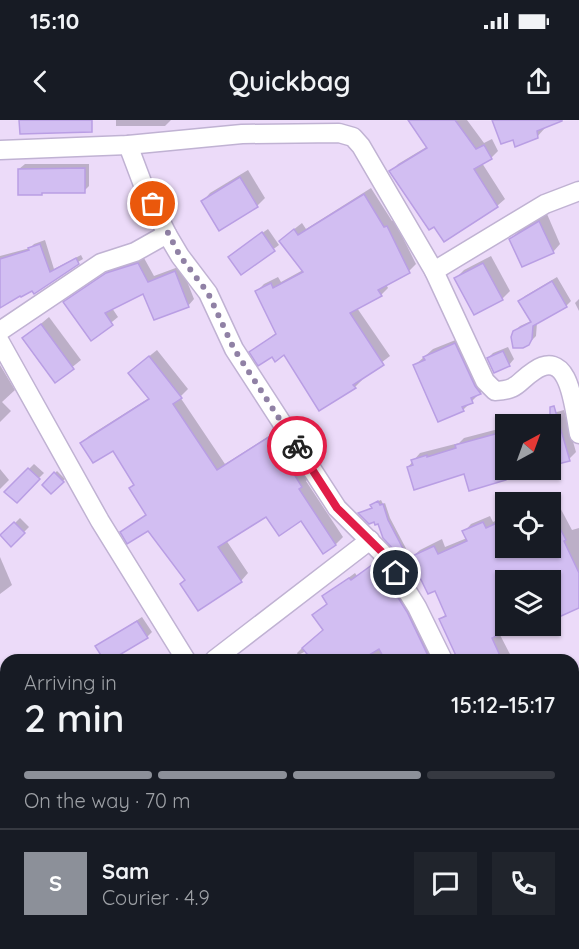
<!DOCTYPE html>
<meta charset="utf-8">
<style>
body{margin:0;font-family:Quicksand,sans-serif;background:#20242c;color:#f1f3f6;height:100vh;display:flex;flex-direction:column;font-size:22px;white-space:nowrap}
*{box-sizing:border-box;margin:0}
p{font-size:20px;color:#9ea1a6}
.icon{flex:none;width:33px;height:33px;fill:none;stroke:currentColor;stroke-width:2;stroke-linecap:round;stroke-linejoin:round}
.map{position:relative;flex:1;overflow:hidden}
.sheet{position:absolute;left:0px;top:534px;width:579px;height:296px;display:flex;flex-direction:column;background:#171b24;border-radius:18px 18px 0 0;box-shadow:0 2px 4px #0004}
.sheet>*{flex:none}
.needle{width:39px;rotate:41deg}
.fabs{position:absolute;left:495px;top:294px;display:grid;gap:12px}
.fabs a{display:grid;place-items:center;width:66px;height:66px;border-radius:0px;background:#171b24;box-shadow:0 2px 4px #0004;font-size:30px}
.pin{position:absolute;display:grid;place-items:center;width:51px;height:51px;color:#fff;margin:-26px;border:3px solid #fff;border-radius:50%;box-shadow:0 2px 6px #0007}
.courier{position:absolute;display:grid;place-items:center;width:60px;height:60px;margin:-30px;border:4px solid #e11d48;border-radius:50%;background:#fff;color:#222;box-shadow:0 2px 8px #0007}
.head em{font-style:normal;font-weight:600}
.head div{display:flex;flex-direction:column-reverse}
.head{display:flex;align-items:center;justify-content:space-between;height:102px;padding:0 24px}
h1{font-size:39px;font-weight:600;line-height:45px}
.bar{display:grid;grid-template-columns:repeat(4,1fr);gap:9px 6px;align-content:center;height:72px;padding:0 24px}
.bar i{height:8px;border-radius:4px;background:#363941}
.bar .on{background:#8c9099}
.bar p{grid-column:span 4}
.line{display:flex;align-items:center;gap:15px;padding:0 24px;border-top:2px solid #363941}
.line div{flex:1}
.round{display:grid;place-items:center;flex:none;width:63px;height:63px;border-radius:0px;background:#20242c}
.status{display:flex;justify-content:space-between;align-items:center;height:42px;padding:0 30px;background:#171b24;direction:ltr}
.status svg{height:16px;fill:currentColor}
header{display:flex;justify-content:space-between;align-items:center;height:78px;padding:0 24px;background:#171b24;font-size:27px;font-weight:600}
.map>svg:first-child{display:block}
</style>
<div class="status"><b>15:10</b><svg viewBox="0 0 49 12"><path d="M0 12V9h3v3zM5 12V6h3v6zM10 12V3h3v9zM15 12V0h3v12zM26 1h20v11H26zM47 4h2v5h-2z"/></svg></div>
<header><svg class="icon" aria-label="back" viewBox="0 0 24 24"><path d="M15 5l-7 7 7 7"/></svg>Quickbag<svg class="icon" aria-label="share" viewBox="0 0 24 24"><path d="M12 15V3M7 8l5-5 5 5M5 13v7h14v-7"/></svg></header>
<div class="map">
<svg width="579" height="829" viewBox="0 0 579 829">
<rect width="100%" height="100%" fill="#f4e6fc"/>
<g fill="#ecdbf9" fill-rule="evenodd">
<path d="M 0,0 L 579,0 L 579,570 L 573,573 L 573,540 L 6,540 L 6,824 L 165,824 L 160,829 L 0,829 ZM 506,304 L 550,304 L 550,350 L 506,350 ZM 506,382 L 550,382 L 550,428 L 506,428 ZM 506,460 L 550,460 L 550,506 L 506,506 Z"/>
<path d="M 579,595 L 579,829 L 206,829 L 213,824 L 573,824 L 573,598 Z"/>
</g>
<g fill="#0003">
<path d="M 116,0 L 171,0 L 165,6 L 116,6 Z"/>
<path d="M 415,0 L 467,0 L 484,23 L 492,19 L 498,31 L 491,38 L 482,43 L 505,79 L 497,86 L 391,52 L 398,44 L 428,26 Z"/>
<path d="M 493,0 L 552,0 L 537,17 L 513,18 Z"/>
<path d="M 25,44 L 89,44 L 89,66 L 84,71 L 19,49 Z"/>
<path d="M 248,50 L 265,78 L 257,86 L 203,81 L 210,73 Z"/>
<path d="M 371,68 L 392,101 L 394,100 L 416,144 L 409,151 L 386,164 L 388,168 L 381,175 L 357,188 L 390,236 L 361,258 L 362,260 L 355,267 L 285,233 L 272,235 L 251,232 L 277,212 L 257,171 L 264,164 L 278,157 L 281,162 L 303,150 L 288,114 L 302,103 L 306,109 Z"/>
<path d="M 547,94 L 560,124 L 553,132 L 511,119 L 519,111 Z"/>
<path d="M 268,109 L 279,125 L 241,153 L 235,132 Z"/>
<path d="M 45,120 L 54,149 L 81,135 L 83,139 L 33,169 L 21,173 L 0,186 L 0,136 L 30,128 L 34,124 Z"/>
<path d="M 491,136 L 510,171 L 502,179 L 456,158 L 464,150 Z"/>
<path d="M 144,138 L 154,156 L 181,146 L 194,179 L 188,186 L 144,172 L 112,188 L 118,197 L 91,219 L 65,182 L 114,147 Z"/>
<path d="M 557,157 L 571,181 L 566,186 L 537,202 L 536,216 L 526,226 L 515,211 L 520,206 L 531,201 L 520,181 L 525,176 Z"/>
<path d="M 579,179 L 579,191 L 575,183 Z"/>
<path d="M 49,197 L 81,240 L 55,261 L 24,218 Z"/>
<path d="M 463,217 L 488,265 L 463,290 L 415,245 L 433,229 Z"/>
<path d="M 508,227 L 514,239 L 509,245 L 488,238 L 493,233 Z"/>
<path d="M 157,230 L 188,269 L 180,277 L 225,344 L 283,307 L 309,358 L 306,361 L 343,417 L 336,424 L 324,432 L 301,399 L 267,395 L 226,420 L 248,453 L 241,461 L 186,460 L 148,408 L 122,413 L 147,394 L 136,364 L 113,329 L 82,323 L 89,316 L 149,278 L 137,246 Z"/>
<path d="M 0,245 L 15,270 L 2,282 L 11,291 L 0,302 Z"/>
<path d="M 564,290 L 576,332 L 569,339 L 550,304 L 513,304 Z"/>
<path d="M 506,307 L 506,350 L 536,350 L 470,370 L 465,352 L 408,347 L 420,333 L 459,323 L 464,318 Z"/>
<path d="M 34,344 L 44,353 L 16,381 L 6,372 Z"/>
<path d="M 0,349 L 9,360 L 0,369 Z"/>
<path d="M 57,351 L 65,359 L 51,372 L 44,365 Z"/>
<path d="M 546,377 L 548,382 L 534,382 Z"/>
<path d="M 381,380 L 383,384 L 385,383 L 390,398 L 411,438 L 420,430 L 442,419 L 445,427 L 467,418 L 464,412 L 471,404 L 490,396 L 493,402 L 506,396 L 506,428 L 550,428 L 550,382 L 556,380 L 572,410 L 579,408 L 579,486 L 550,460 L 506,460 L 506,506 L 513,506 L 499,513 L 513,540 L 460,540 L 441,499 L 447,493 L 435,469 L 414,442 L 407,447 L 379,402 L 360,393 L 373,387 L 374,383 Z"/>
<path d="M 20,398 L 29,407 L 11,425 L 2,416 Z"/>
<path d="M 0,437 L 12,465 L 0,474 Z"/>
<path d="M 382,438 L 440,540 L 314,540 L 321,524 L 298,535 L 297,533 L 303,527 L 325,510 L 314,495 L 328,483 L 324,476 L 355,453 L 357,456 Z"/>
<path d="M 142,497 L 152,512 L 147,517 L 105,540 L 97,526 Z"/>
<path d="M 521,506 L 538,506 L 524,512 Z"/>
<path d="M 579,548 L 579,564 L 573,566 L 573,551 Z"/>
<path d="M 6,558 L 6,600 L 0,602 L 0,559 Z"/>
<path d="M 6,632 L 6,664 L 0,667 L 0,633 Z"/>
<path d="M 573,652 L 579,669 L 579,698 L 573,700 Z"/>
<path d="M 1,736 L 6,742 L 6,803 L 0,796 Z"/>
<path d="M 0,823 L 7,829 L 0,829 Z"/>
<path d="M 50,824 L 81,824 L 76,829 L 44,829 Z"/>
<path d="M 271,824 L 323,824 L 328,829 L 334,824 L 442,824 L 447,829 L 277,829 Z"/>
</g>
<g fill="#d2bef2" stroke="#b99ee4" stroke-width="1.5">
<path d="M 19,0 L 92,0 L 92,12 L 20,14 Z"/>
<path d="M 408,0 L 455,0 L 476,29 L 484,25 L 492,39 L 474,49 L 498,87 L 444,122 L 434,107 L 429,110 L 389,51 L 427,28 Z"/>
<path d="M 492,0 L 562,0 L 562,1 L 537,11 L 538,18 L 515,27 L 513,20 L 501,24 Z"/>
<path d="M 85,48 L 85,73 L 42,73 L 42,75 L 18,75 L 18,49 Z"/>
<path d="M 240,57 L 258,87 L 219,111 L 201,81 Z"/>
<path d="M 364,74 L 384,107 L 387,106 L 410,153 L 378,170 L 382,176 L 350,193 L 384,245 L 353,265 L 356,268 L 319,291 L 284,235 L 275,242 L 272,237 L 258,246 L 249,232 L 276,214 L 255,171 L 271,163 L 273,168 L 303,152 L 279,121 L 294,109 L 298,115 Z"/>
<path d="M 539,101 L 554,133 L 522,147 L 509,119 Z"/>
<path d="M 262,112 L 275,131 L 241,155 L 228,137 Z"/>
<path d="M 40,124 L 50,152 L 76,138 L 79,144 L 34,174 L 32,171 L 21,177 L 20,176 L 0,188 L 0,139 L 29,130 L 28,128 Z"/>
<path d="M 138,143 L 148,162 L 175,151 L 189,187 L 154,200 L 143,174 L 105,193 L 113,205 L 91,221 L 63,182 L 106,153 Z"/>
<path d="M 483,143 L 503,180 L 474,195 L 454,158 Z"/>
<path d="M 552,161 L 567,187 L 533,206 L 532,219 L 529,225 L 523,228 L 513,228 L 511,217 L 513,211 L 531,202 L 518,181 Z"/>
<path d="M 41,204 L 74,249 L 55,263 L 22,218 Z"/>
<path d="M 455,223 L 475,266 L 481,274 L 471,278 L 473,283 L 462,287 L 464,291 L 438,302 L 413,245 L 425,240 L 423,237 Z"/>
<path d="M 503,231 L 510,246 L 494,253 L 487,238 Z"/>
<path d="M 149,236 L 182,278 L 173,284 L 217,350 L 275,313 L 283,325 L 278,328 L 302,367 L 299,369 L 336,425 L 323,434 L 301,401 L 279,416 L 266,397 L 218,427 L 242,462 L 198,491 L 180,464 L 185,460 L 148,411 L 127,424 L 120,412 L 146,395 L 129,368 L 134,365 L 113,331 L 93,343 L 80,323 L 149,279 L 128,253 Z"/>
<path d="M 554,286 L 570,341 L 550,346 L 550,287 Z"/>
<path d="M 506,311 L 506,360 L 469,371 L 464,354 L 414,370 L 407,347 L 413,345 L 411,340 L 427,335 L 427,337 L 456,328 L 455,325 Z"/>
<path d="M 28,348 L 40,359 L 17,383 L 4,372 Z"/>
<path d="M 54,352 L 64,362 L 51,374 L 42,365 Z"/>
<path d="M 378,381 L 380,385 L 383,384 L 388,400 L 412,446 L 407,449 L 395,431 L 383,418 L 378,404 L 375,405 L 374,402 L 369,404 L 358,393 L 372,388 L 370,385 Z"/>
<path d="M 550,389 L 566,420 L 564,421 L 579,453 L 579,488 L 550,501 L 550,460 L 506,460 L 506,511 L 492,518 L 502,540 L 458,540 L 439,499 L 446,496 L 435,471 L 428,474 L 410,437 L 434,426 L 438,434 L 467,421 L 462,411 L 483,402 L 486,408 L 499,402 L 506,416 L 506,428 L 550,428 Z"/>
<path d="M 14,402 L 25,413 L 11,427 L 0,415 Z"/>
<path d="M 376,442 L 407,492 L 430,540 L 385,540 L 379,529 L 361,540 L 312,540 L 302,528 L 323,510 L 312,495 L 327,484 L 322,476 L 349,458 L 351,460 Z"/>
<path d="M 137,501 L 148,518 L 111,540 L 104,540 L 95,526 Z"/>
</g>
<g fill="none" stroke-linecap="round" stroke-linejoin="round">
<defs>
<g id="minor">
<path d="M 0,30 L 128,25 L 242,14 L 339,13 L 353,17 L 361,26 L 434,151 L 485,261 L 495,271 C 519,270 517,262 534,251 C 571,226 574,291 579,314"/>
<path d="M 167,114 L 180,136 L 208,173 L 234,229 L 337,388 L 386,437 L 417,487 L 443,540"/>
<path d="M 434,151 L 545,84 L 579,71"/>
<path d="M 0,211 L 101,143 L 135,132 L 167,114 L 145,70 L 128,25"/>
<path d="M 0,222 L 100,401 L 186,540"/>
<path d="M 214,540 L 370,420"/>
<path d="M 480,824 L 486,829"/>
</g>
<g id="primary">
<path d="M 573,585 L 579,582"/>
<path d="M 181,829 L 187,824"/>
</g>
</defs>
<use href="#minor" stroke="#c0b2d3" stroke-width="21"/>
<use href="#primary" stroke="#fff" stroke-width="32"/>
<use href="#minor" stroke="#fff" stroke-width="18"/>
<use href="#primary" stroke="#d89ffa" stroke-width="28"/>
</g>
<g fill="none" stroke-linecap="round" stroke-linejoin="round">
<path stroke="#9081a5" stroke-width="6" stroke-dasharray="0 10.8" d="M 153,84 L 180,136 L 208,173 L 234,229 L 297,326"/>
<path stroke="#e11d48" stroke-width="8" d="M 297,326 L 337,388 L 386,436 L 396,453"/>
</g>
</svg>
<div class="fabs">
<a><svg class="needle" viewBox="-14 -14 28 28"><path d="M0-13l5 13h-10z" fill="#e53935"/><path d="M0 13l5-13h-10z" fill="#9ea1a6"/></svg></a>
<a><svg class="icon" aria-label="locate" viewBox="0 0 24 24"><circle cx="12" cy="12" r="6"/><path d="M12 2v4M12 18v4M2 12h4M18 12h4"/></svg></a>
<a><svg class="icon" aria-label="layers" viewBox="0 0 24 24"><path d="M12 4l9 5-9 5-9-5zM3 14l9 5 9-5"/></svg></a>
</div>
<div class="pin" style="left:153px;top:84px;background:#ea580c"><svg class="icon" aria-label="bag" viewBox="0 0 24 24"><path d="M5 8h14l-1 12H6zM9 8a3 3 0 0 1 6 0"/></svg></div>
<div class="pin" style="left:396px;top:453px;background:#1f2937"><svg class="icon" aria-label="home" viewBox="0 0 24 24"><path d="M3 11l9-7 9 7M6 9v11h12V9"/></svg></div>
<div class="courier" style="left:297px;top:326px"><svg class="icon" aria-label="bike" viewBox="0 0 24 24"><circle cx="6" cy="16" r="4"/><circle cx="18" cy="16" r="4"/><path d="M6 16l4-8h5l3 8M10 8l3 8H6M13 5h3"/></svg></div>
<section class="sheet">
<div class="head"><div><h1>2 min</h1><p>Arriving in</p></div><em>15:12–15:17</em></div>
<div class="bar"><i class="on"></i><i class="on"></i><i class="on"></i><i></i><p>On the way · 70 m</p></div>
<div class="line" style="height:108px"><b class="round" style="background:#8c9099;color:#fff">S</b><div><b>Sam</b><p>Courier · 4.9</p></div><a class="round"><svg class="icon" aria-label="chat" viewBox="0 0 24 24"><path d="M4 5h16v11H9l-5 4z"/></svg></a><a class="round"><svg class="icon" aria-label="phone" viewBox="0 0 24 24"><path d="M5 4h4l2 5-3 2q2 4 5 5l2-3 5 2v4C11 20 4 13 5 4z"/></svg></a></div>
</section>
</div>
